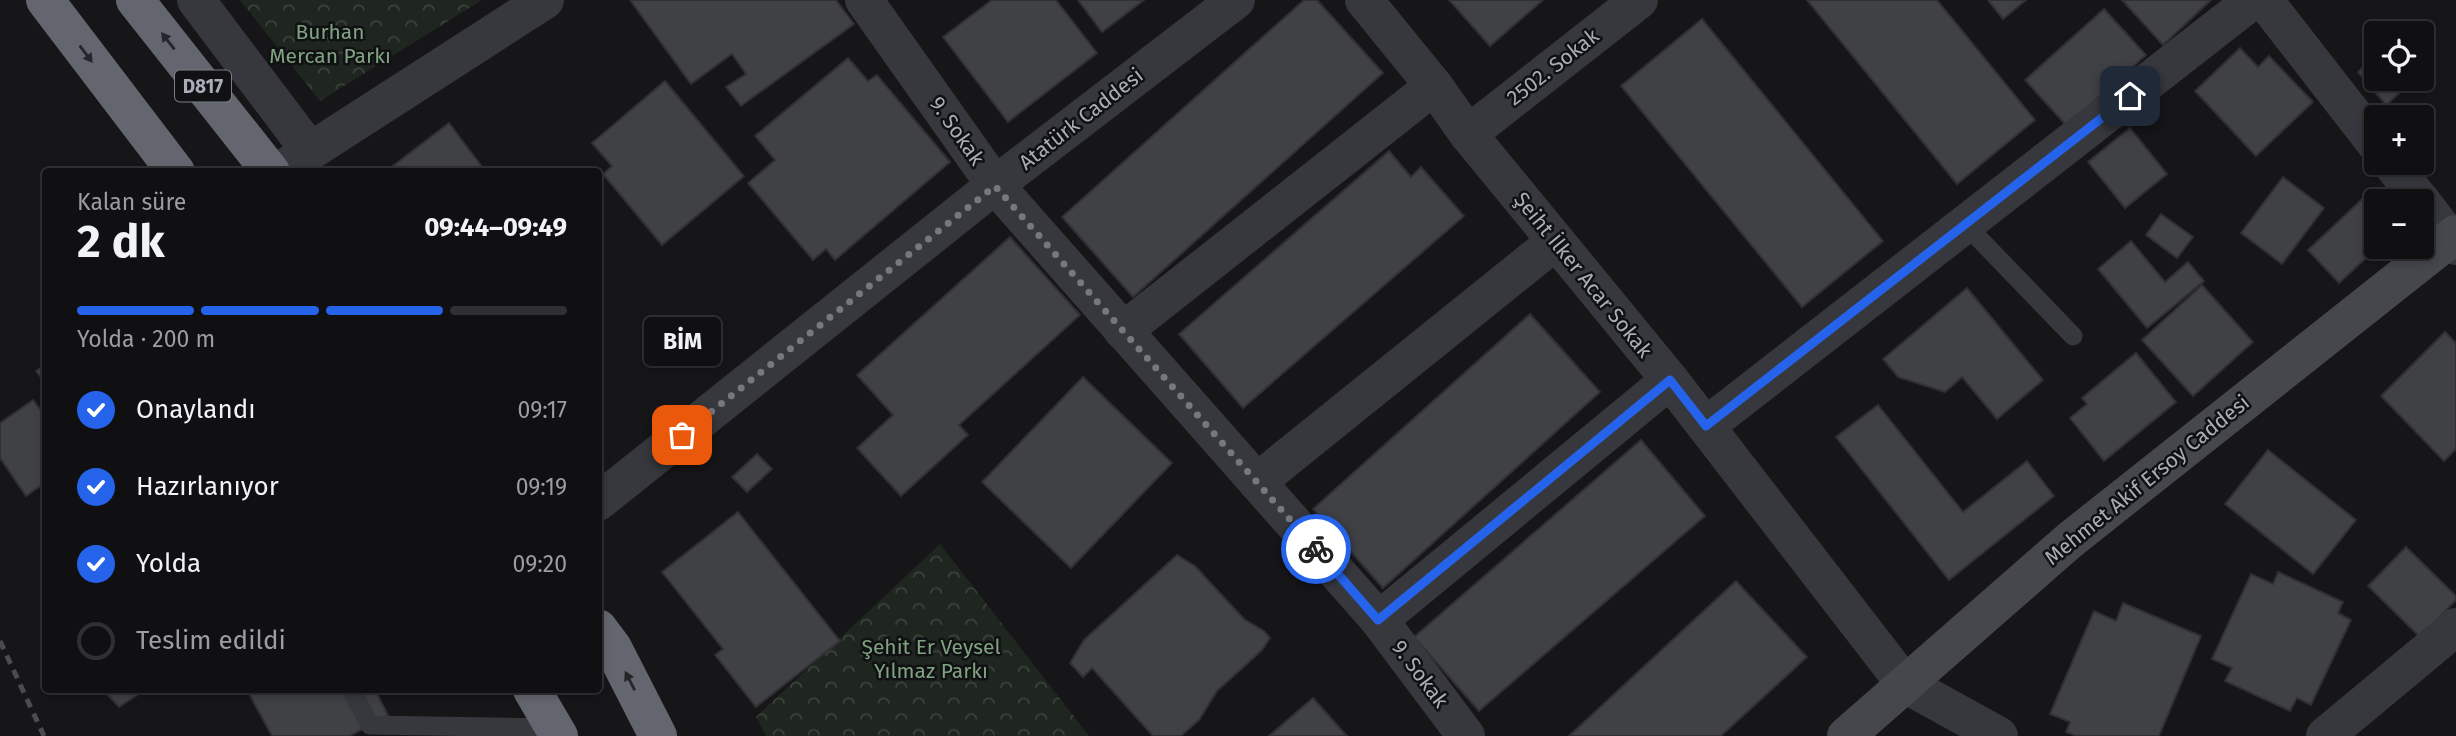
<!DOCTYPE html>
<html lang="tr">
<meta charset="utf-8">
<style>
body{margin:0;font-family:"Fira Sans",sans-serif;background:#19191b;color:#f1f3f6;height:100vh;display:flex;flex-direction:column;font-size:26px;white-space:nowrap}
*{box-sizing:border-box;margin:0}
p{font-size:23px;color:#9c9d9f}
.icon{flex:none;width:38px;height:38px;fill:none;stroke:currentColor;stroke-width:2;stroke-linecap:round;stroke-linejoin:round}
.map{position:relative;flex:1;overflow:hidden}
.drawer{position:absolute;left:42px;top:168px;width:560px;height:525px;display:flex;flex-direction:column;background:#101012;border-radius:7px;box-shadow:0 4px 10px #0003,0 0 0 2px #303032}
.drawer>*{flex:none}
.tools{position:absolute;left:2364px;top:21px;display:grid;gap:14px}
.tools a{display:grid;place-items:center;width:70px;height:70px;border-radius:7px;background:#101012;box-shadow:0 4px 10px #0003,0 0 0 2px #303032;font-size:35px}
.pin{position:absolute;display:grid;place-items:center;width:60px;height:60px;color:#fff;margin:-30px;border-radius:14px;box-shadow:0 4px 10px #0006}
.courier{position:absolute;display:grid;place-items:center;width:70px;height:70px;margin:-35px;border:5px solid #2563eb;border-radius:50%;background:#fff;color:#222;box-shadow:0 2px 9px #0007}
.bubble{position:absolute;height:49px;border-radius:7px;background:#101012;box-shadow:0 4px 10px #0003,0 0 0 2px #303032;font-size:23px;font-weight:700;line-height:49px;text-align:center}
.headline em{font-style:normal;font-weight:700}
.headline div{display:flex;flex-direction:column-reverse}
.headline{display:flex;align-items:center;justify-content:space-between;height:119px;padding:0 35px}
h1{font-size:46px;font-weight:700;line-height:52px}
.bar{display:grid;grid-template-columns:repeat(4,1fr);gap:10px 7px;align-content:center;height:84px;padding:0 35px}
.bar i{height:9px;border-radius:5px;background:#303032}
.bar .selected{background:#2563eb}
.bar p{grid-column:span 4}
ol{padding:0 35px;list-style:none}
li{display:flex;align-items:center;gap:21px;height:77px}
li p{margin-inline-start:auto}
li .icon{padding:7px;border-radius:50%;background:#2563eb;color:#fff;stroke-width:4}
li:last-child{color:#9c9d9f}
li i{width:38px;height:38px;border:4px solid #303032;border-radius:50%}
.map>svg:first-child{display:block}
</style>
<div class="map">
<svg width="2456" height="736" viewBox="0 0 2456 736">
<defs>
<pattern id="park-crowns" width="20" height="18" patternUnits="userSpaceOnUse" patternTransform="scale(1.75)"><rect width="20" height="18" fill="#1e261f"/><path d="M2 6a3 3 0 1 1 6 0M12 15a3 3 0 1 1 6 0" fill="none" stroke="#3c433d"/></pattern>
</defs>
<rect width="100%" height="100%" fill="#161618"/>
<g fill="url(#park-crowns)">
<path d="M 240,0 L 482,0 L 320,101 Z"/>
<path d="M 940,544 L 1089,736 L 766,736 L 756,717 Z"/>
</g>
<g fill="#404145" stroke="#303034" stroke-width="2">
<path d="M 630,0 L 836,0 L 854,24 L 741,106 L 726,87 L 746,74 L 732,54 L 691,84 Z"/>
<path d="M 992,0 L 1056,0 L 1097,53 L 1008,122 L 943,37 Z"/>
<path d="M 1078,0 L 1144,0 L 1102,32 Z"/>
<path d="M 1304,0 L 1317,0 L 1383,73 L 1133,297 L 1062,217 Z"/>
<path d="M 1449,0 L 1543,0 L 1490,46 Z"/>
<path d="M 1807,0 L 1937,0 L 2035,120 L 1957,184 Z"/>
<path d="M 1988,0 L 2026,0 L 2003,19 Z"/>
<path d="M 2122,0 L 2211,0 L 2163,45 Z"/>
<path d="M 2104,9 L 2146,55 L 2067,126 L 2025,80 Z"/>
<path d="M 1702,19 L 1883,241 L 1802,307 L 1621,86 Z"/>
<path d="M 2240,48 L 2258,67 L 2269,56 L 2313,102 L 2256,156 L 2195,91 Z"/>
<path d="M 2376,54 L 2376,79 L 2414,80 L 2386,105 L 2358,72 Z"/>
<path d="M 848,58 L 868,81 L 877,75 L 950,162 L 835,260 L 826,249 L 813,260 L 748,183 L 775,160 L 755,136 Z"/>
<path d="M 665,81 L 744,176 L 662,245 L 603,174 L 612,166 L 592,143 Z"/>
<path d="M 449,123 L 486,172 L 385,172 Z"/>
<path d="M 2130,128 L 2167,174 L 2125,208 L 2088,162 Z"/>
<path d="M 1389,151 L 1411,177 L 1421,167 L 1464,216 L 1243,408 L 1179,334 Z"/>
<path d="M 2283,177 L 2324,208 L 2282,264 L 2241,233 Z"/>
<path d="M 2374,188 L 2387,201 L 2376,201 L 2378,247 L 2339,283 L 2308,250 Z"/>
<path d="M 2161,214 L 2193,237 L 2177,258 L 2146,235 Z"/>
<path d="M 1010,237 L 1080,315 L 959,425 L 968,435 L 901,496 L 857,448 L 893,415 L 857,375 Z"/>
<path d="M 2131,241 L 2165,282 L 2188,262 L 2204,281 L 2147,328 L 2098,269 Z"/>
<path d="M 2202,285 L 2253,342 L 2193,396 L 2142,340 Z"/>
<path d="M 1967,288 L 2043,380 L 1997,419 L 1962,377 L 1945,392 L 1898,377 L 1883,359 Z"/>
<path d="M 1530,314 L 1600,392 L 1383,588 L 1313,509 Z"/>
<path d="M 2445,332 L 2456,343 L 2456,449 L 2444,461 L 2381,396 Z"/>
<path d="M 2136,353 L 2176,402 L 2104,461 L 2070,418 L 2087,404 L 2082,398 Z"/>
<path d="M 46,364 L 46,384 L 36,371 Z"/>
<path d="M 1083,377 L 1172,463 L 1071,568 L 982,482 Z"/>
<path d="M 33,400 L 46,417 L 46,482 L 26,496 L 0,458 L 0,423 Z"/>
<path d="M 1878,405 L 1963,512 L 2027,461 L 2054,496 L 1949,580 L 1836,437 Z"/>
<path d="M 1641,440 L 1705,516 L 1479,711 L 1414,637 Z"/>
<path d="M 2268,450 L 2356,520 L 2313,574 L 2225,504 Z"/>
<path d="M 757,454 L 772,469 L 747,492 L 732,477 Z"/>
<path d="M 738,512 L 840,641 L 756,707 L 715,655 L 723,649 L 662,572 Z"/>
<path d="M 2406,547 L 2456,596 L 2456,600 L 2420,637 L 2368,586 Z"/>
<path d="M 1177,555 L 1195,566 L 1244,619 L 1264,631 L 1270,638 L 1262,650 L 1217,691 L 1199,720 L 1181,736 L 1153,736 L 1092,668 L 1083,677 L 1070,663 L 1084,640 Z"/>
<path d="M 2278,572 L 2343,602 L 2338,613 L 2351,620 L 2311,705 L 2297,698 L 2290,711 L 2225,681 L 2232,668 L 2212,659 L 2251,574 L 2273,584 Z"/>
<path d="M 1736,581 L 1807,657 L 1721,736 L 1569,736 Z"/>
<path d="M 2123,603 L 2201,636 L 2159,736 L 2076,736 L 2066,732 L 2070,722 L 2050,714 L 2094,611 L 2116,621 Z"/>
<path d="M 103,690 L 145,690 L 119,707 Z"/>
<path d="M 247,690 L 375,690 L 388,715 L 350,736 L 272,736 Z"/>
<path d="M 1313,698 L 1347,736 L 1269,736 Z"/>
</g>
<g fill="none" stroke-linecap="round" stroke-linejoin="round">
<g stroke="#37383d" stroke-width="19">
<path d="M 1965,224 L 2073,336"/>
<path d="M 351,690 L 370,725 L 554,728"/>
</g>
<g stroke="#37383d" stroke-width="38">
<path d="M 196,0 L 310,151"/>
<path d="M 864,0 L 995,185 L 1379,620 L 1466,736"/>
<path d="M 1364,0 L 1434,86 L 1468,134 L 1670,380 L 1905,684 L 1999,736"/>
<path d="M 2264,0 L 2376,144"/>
<path d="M 1468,134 L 1639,0"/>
<path d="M 2391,163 L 2421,201"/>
<path d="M 278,172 L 545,0"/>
<path d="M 2422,202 L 2456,246"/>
<path d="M 1123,331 L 1434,86"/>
<path d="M 1706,426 L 2253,0"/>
<path d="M 1257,482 L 1556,241"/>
<path d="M 598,502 L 995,185 L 1236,0"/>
<path d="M 1379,620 L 1670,380"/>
<path d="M 2325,736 L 2456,627"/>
</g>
<path stroke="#45474d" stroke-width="38" d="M 1846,736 L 2070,540 L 2456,234"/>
<g stroke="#63666e" stroke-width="38">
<path d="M 45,0 L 176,172"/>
<path d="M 135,0 L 271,172"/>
<path d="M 598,628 L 613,648 L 658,736"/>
<path d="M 532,690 L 559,736"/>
</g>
<path stroke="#4a4c52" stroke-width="5" stroke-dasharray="9 7" stroke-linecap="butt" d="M 0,641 L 44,736"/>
</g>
<defs><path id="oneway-solid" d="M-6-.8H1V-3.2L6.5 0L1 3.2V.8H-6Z" transform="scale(1.75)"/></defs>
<g fill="#26262a">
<use href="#oneway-solid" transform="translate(168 41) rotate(-128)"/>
<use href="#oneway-solid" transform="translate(86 54) rotate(53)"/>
<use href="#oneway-solid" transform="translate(630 681) rotate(-117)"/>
</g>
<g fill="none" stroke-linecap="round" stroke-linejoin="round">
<path stroke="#757880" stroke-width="7" stroke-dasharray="0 12.6" d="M 682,435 L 995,186 L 1316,549"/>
<path stroke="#2563eb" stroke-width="9" d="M 1316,549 L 1378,620 L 1670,380 L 1706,426 L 2130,96"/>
</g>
<g text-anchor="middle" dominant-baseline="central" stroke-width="5" stroke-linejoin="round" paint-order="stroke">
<rect fill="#111113" stroke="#7b7e86" stroke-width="2" x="175" y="70.5" width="56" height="31" rx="5"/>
<g font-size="19" font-weight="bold" fill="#a8adb8">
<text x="203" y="86">D817</text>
</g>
<g font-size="21" fill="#7fa381" stroke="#111113">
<text x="330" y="32">Burhan<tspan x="330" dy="24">Mercan Parkı</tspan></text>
<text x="931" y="647">Şehit Er Veysel<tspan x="931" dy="24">Yılmaz Parkı</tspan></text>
</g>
<g font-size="21" fill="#a8adb8" stroke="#111113">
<text transform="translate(1553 67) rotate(-38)">2502. Sokak</text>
<text transform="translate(1081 119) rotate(-38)">Atatürk Caddesi</text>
<text transform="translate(957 131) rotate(55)">9. Sokak</text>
<text transform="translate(1583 275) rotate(51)">Şeiht İlker Acar Sokak</text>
<text transform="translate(2147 480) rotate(-39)">Mehmet Akif Ersoy Caddesi</text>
<text transform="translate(1420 674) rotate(53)">9. Sokak</text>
</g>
</g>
</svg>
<div class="tools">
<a><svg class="icon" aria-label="locate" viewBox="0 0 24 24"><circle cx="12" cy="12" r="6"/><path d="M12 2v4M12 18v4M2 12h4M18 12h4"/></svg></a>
<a>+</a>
<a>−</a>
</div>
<div class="pin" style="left:682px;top:435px;background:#ea580c"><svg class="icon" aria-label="bag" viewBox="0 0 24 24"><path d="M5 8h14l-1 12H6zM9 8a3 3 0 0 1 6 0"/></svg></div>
<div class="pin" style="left:2130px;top:96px;background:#1f2937"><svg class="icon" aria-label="home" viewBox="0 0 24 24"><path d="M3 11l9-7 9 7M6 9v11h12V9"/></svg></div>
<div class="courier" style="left:1316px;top:549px"><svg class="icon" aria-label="bike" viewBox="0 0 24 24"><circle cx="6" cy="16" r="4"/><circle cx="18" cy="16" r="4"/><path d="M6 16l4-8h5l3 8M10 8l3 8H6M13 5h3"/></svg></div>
<div class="bubble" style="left:644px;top:317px;width:77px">BİM</div>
<section class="drawer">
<div class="headline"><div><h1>2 dk</h1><p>Kalan süre</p></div><em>09:44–09:49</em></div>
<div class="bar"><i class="selected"></i><i class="selected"></i><i class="selected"></i><i></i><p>Yolda · 200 m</p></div>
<ol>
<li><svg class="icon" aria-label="check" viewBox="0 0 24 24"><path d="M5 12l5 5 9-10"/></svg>Onaylandı<p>09:17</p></li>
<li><svg class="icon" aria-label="check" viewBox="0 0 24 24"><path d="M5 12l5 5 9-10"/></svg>Hazırlanıyor<p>09:19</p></li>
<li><svg class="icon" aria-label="check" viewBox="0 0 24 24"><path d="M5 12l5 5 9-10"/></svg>Yolda<p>09:20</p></li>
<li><i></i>Teslim edildi</li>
</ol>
</section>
</div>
